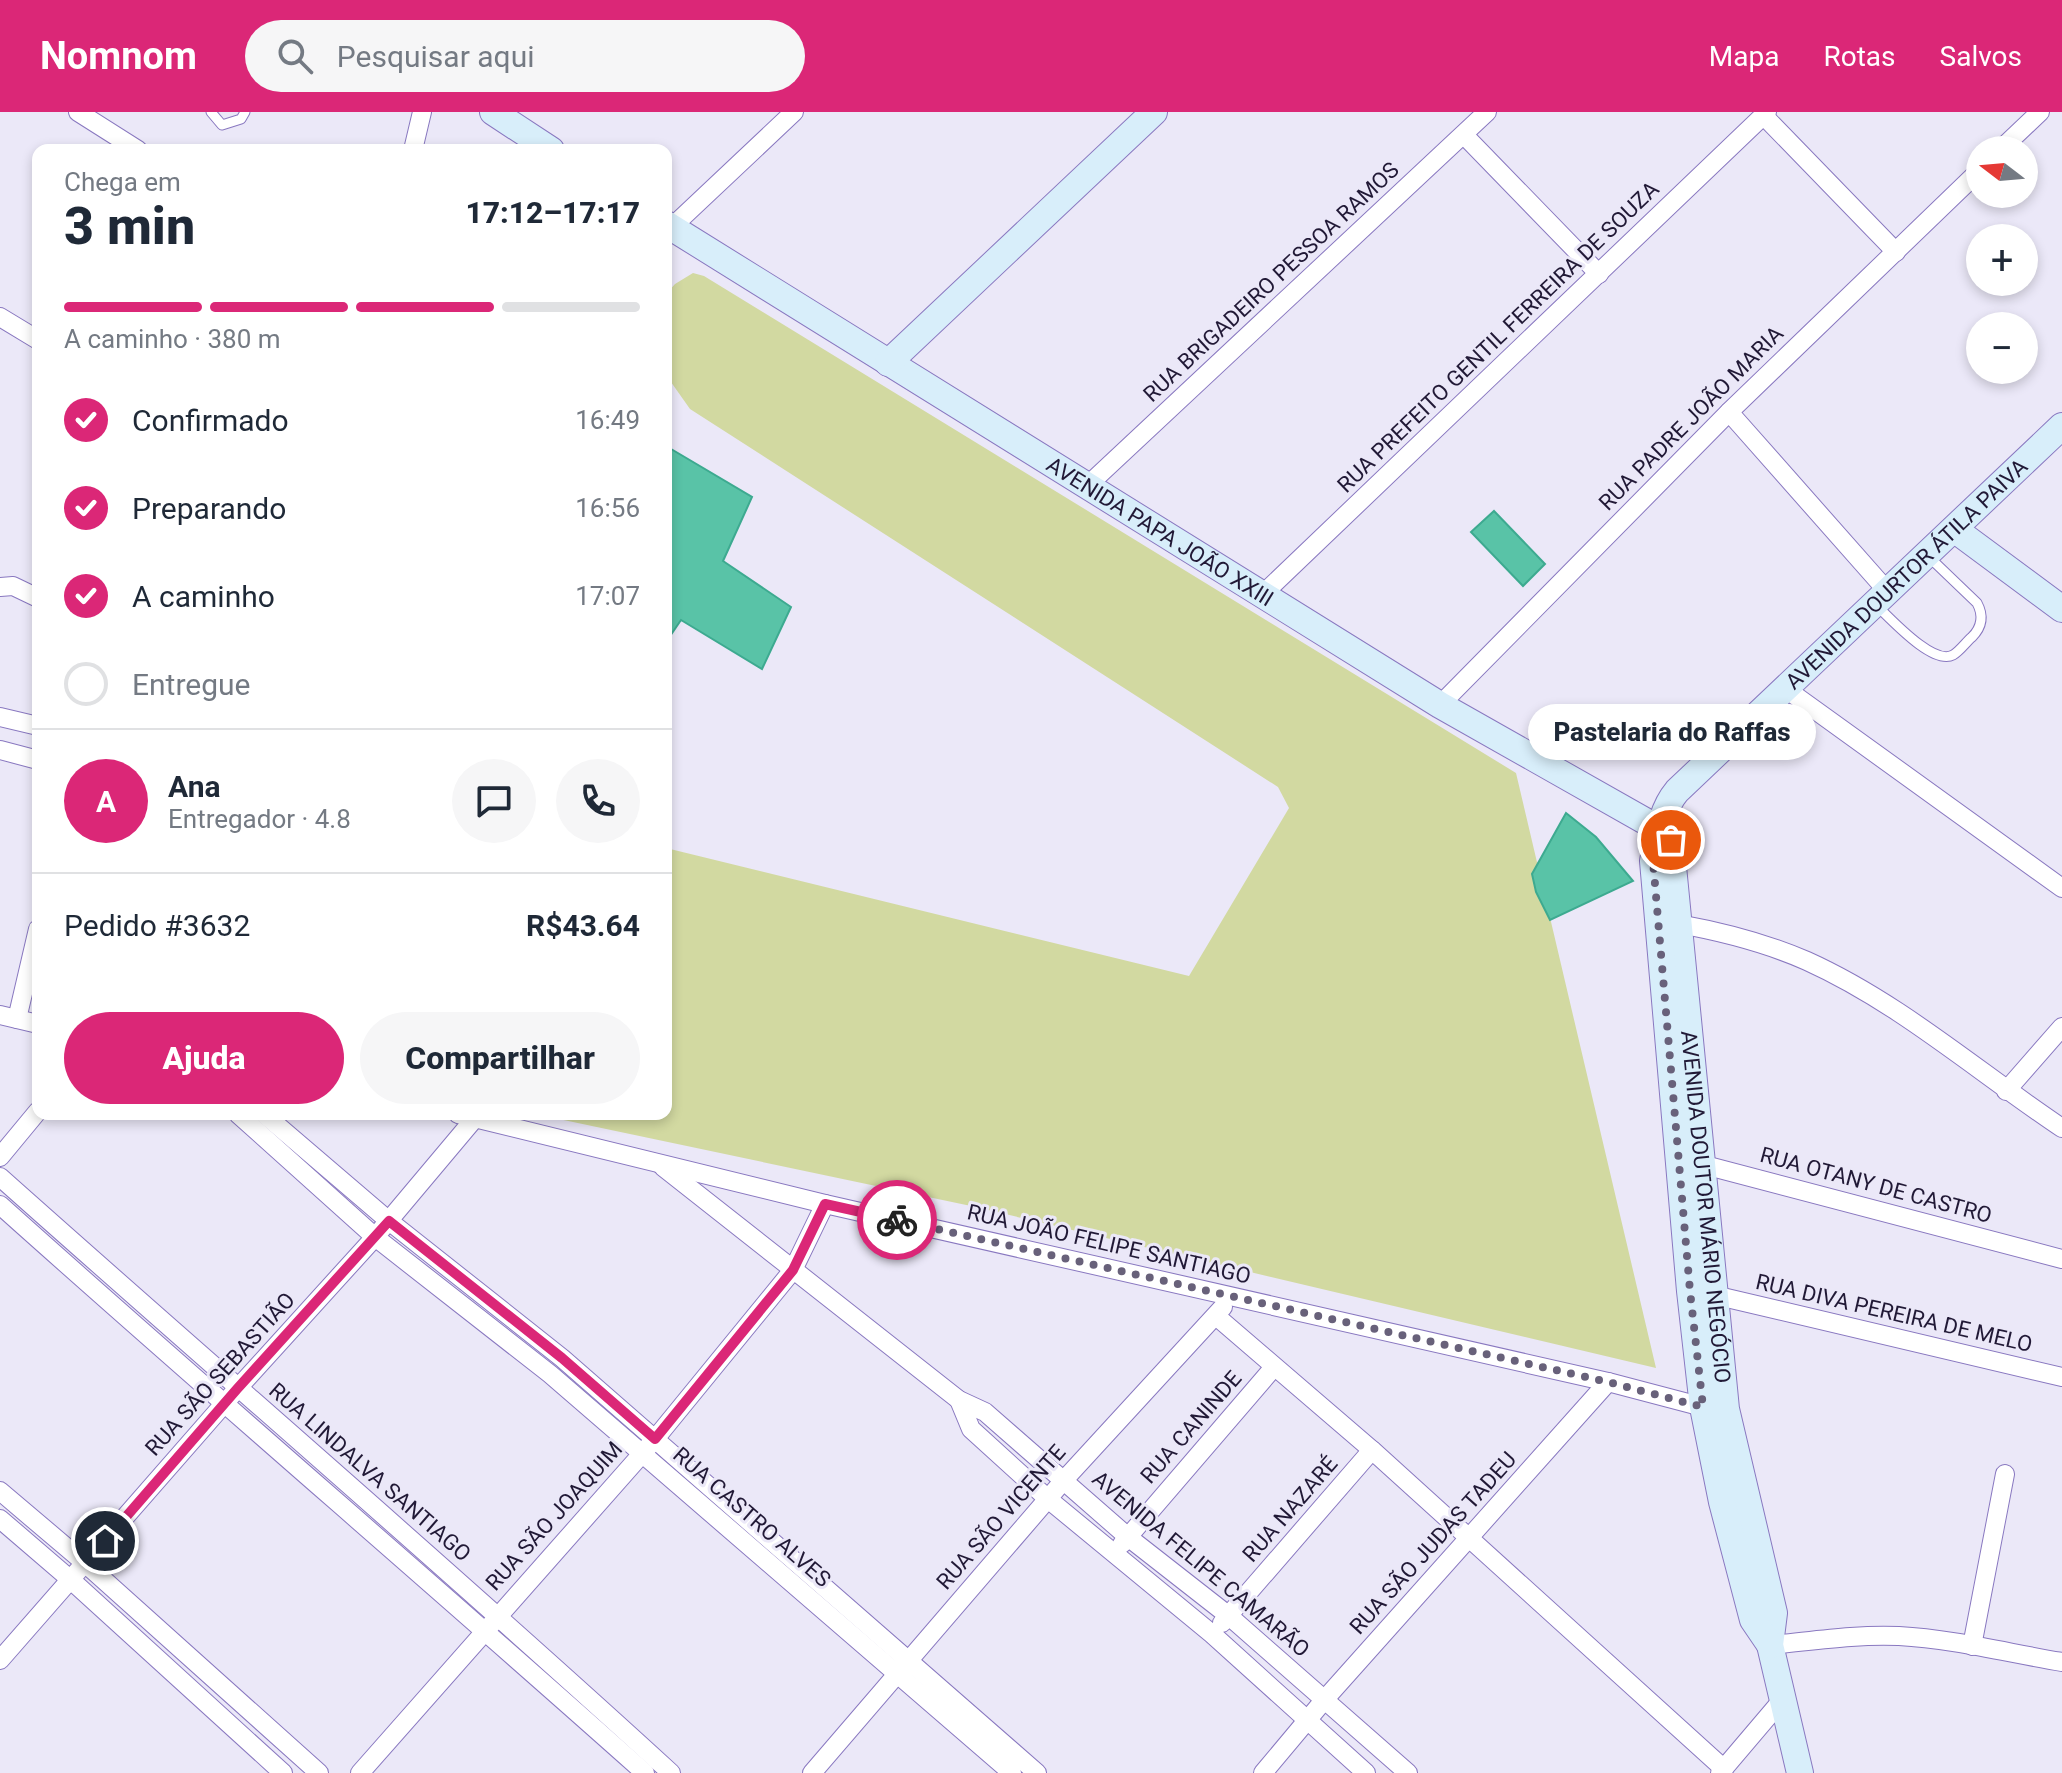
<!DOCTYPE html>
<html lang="pt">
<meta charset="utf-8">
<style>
body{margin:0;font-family:Roboto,sans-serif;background:#f6f6f7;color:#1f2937;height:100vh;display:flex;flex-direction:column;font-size:30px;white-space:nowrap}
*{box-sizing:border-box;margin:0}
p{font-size:26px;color:#747a83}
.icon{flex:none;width:44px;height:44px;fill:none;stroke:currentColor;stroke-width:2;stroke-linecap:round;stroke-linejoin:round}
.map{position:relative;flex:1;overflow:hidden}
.panel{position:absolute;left:32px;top:32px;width:640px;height:976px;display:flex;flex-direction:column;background:#fff;border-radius:16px;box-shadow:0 4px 12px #0003}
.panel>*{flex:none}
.needle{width:52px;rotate:286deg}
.buttons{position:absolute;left:1966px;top:24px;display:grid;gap:16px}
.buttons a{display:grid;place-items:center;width:72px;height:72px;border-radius:50%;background:#fff;box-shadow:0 4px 12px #0003;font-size:40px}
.pin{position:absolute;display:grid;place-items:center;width:68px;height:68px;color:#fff;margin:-34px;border:4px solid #fff;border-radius:50%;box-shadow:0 2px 8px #0007}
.courier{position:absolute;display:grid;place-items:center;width:80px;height:80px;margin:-40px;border:6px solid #db2777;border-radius:50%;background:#fff;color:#222;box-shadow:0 2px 10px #0007}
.bubble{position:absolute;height:56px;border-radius:28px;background:#fff;box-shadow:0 4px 12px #0003;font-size:26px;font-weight:800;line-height:56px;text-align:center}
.summary em{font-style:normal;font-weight:800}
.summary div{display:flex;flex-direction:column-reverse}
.summary{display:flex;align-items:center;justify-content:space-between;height:136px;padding:0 32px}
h1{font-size:52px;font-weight:800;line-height:60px}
.bar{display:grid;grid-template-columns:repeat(4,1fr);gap:12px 8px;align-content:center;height:96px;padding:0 32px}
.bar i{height:10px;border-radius:6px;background:#e0e1e3}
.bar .selected{background:#db2777}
.bar p{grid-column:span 4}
.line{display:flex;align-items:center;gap:20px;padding:0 32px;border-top:2px solid #e0e1e3}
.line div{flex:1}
.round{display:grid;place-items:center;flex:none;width:84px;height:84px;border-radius:42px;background:#f6f6f7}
ol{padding:0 32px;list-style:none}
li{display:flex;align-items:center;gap:24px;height:88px}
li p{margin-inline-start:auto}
li .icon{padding:8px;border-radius:50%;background:#db2777;color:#fff;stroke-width:4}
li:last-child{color:#747a83}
li i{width:44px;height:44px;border:4px solid #e0e1e3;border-radius:50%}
.action{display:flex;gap:16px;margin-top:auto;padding:16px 32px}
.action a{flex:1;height:92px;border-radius:48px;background:#db2777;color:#fff;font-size:32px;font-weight:800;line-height:92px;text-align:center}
.action a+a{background:#f6f6f7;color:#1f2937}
header{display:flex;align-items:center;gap:48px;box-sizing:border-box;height:112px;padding:0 40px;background:#db2777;color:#fff}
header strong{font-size:38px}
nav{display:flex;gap:44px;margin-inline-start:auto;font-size:28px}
.search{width:560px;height:72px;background:#f6f6f7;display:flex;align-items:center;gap:20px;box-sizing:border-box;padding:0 28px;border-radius:44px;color:#747a83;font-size:30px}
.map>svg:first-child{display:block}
</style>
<header>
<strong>Nomnom</strong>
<div class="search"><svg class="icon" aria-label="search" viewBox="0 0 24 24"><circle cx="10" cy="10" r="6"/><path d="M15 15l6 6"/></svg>Pesquisar aqui</div>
<nav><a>Mapa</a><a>Rotas</a><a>Salvos</a></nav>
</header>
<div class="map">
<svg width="2062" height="1661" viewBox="0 0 2062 1661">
<rect width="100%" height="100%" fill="#ebe8f8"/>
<path fill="#d2d9a1" d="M 693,161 L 704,164 L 1516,661 L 1656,1256 L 971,1094 L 535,1002 L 666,1002 L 666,736 L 1189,864 L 1289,696 L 1278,675 L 690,297 L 666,263 L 666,182 L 675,172 Z"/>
<g fill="#59c3a7" stroke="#3daa90" stroke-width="2">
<path d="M 666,334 L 752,385 L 723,449 L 791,495 L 762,557 L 681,508 L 666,530 Z"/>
<path d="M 1494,399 L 1545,452 L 1523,474 L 1471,420 Z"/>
<path d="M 1566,701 L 1596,725 L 1633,769 L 1550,808 L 1536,780 L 1532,762 Z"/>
</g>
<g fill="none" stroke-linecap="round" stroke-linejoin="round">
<defs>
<g id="lane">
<path d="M 211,0 L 222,13 L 241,7 L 245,0"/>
<path d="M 1876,493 C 1890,506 1933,554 1953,543 C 1960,539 1966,530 1972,525 C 1982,515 1984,504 1977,491 L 1928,444"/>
</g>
<g id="street">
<path d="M 78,0 L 138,38"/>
<path d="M 1763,3 L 1896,140"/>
<path d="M 1464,23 L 1599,162"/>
<path d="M 413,38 L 422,0"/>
<path d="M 2000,38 L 2040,0"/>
<path d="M 672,115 L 794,0"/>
<path d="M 0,205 L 38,228"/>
<path d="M 1729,300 L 1889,481"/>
<path d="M 1086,375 L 1487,0"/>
<path d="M 0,475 L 13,474 L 38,486"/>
<path d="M 1261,484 L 1767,0"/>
<path d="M 1786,577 L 2062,776"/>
<path d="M 1440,593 L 1729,300 L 1980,58"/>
<path d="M 0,605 L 38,614"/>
<path d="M 0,638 L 38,648"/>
<path d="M 1679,812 C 1723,820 1766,831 1807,849 C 1900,891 1978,960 2062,1016"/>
<path d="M 0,903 L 38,912"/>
<path d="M 17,907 L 38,817"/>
<path d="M 2006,979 L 2062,915"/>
<path d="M 238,1002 L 375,1125 L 550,1262 L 1012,1661"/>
<path d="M 264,1002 L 389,1109 L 562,1246 L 1037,1661"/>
<path d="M 458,1002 L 825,1092 L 1608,1270 L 1703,1295"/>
<path d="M 0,1045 L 38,999"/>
<path d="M 1693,1050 L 2062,1147"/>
<path d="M 663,1055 L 959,1288 L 985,1300 L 1128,1425 L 1229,1504 L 1408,1661"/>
<path d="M 0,1065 C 223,1264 451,1459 671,1661"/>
<path d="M 0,1093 C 213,1284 431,1470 645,1661"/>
<path d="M 1714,1183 L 2062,1265"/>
<path d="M 1216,1204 L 1372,1338 L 1724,1657"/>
<path d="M 959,1288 L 971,1317 L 1048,1387 L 1212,1522 L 1366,1661"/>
<path d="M 0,1379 L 86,1452 L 319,1661"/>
<path d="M 0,1407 L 71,1468 L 283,1661"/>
<path d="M 1122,1432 L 1274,1255"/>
<path d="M 1222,1511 L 1372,1338"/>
<path d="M 1770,1533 C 1813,1529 1856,1522 1899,1524 C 1953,1527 2008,1541 2062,1550"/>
<path d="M 1972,1534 L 2005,1362"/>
<path d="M 0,1548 L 237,1277 L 375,1125 L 475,1006"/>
<path d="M 360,1661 L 655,1327 L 793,1158 L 825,1092"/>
<path d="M 812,1661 L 1064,1368 L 1223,1195"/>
<path d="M 1263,1661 L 1325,1587 L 1608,1270"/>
<path d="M 1720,1661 L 1782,1588"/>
</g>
<g id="secondary">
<path d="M 493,0 L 551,38"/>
<path id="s1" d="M 666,112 L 1440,593 L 1668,722 L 1671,734 L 1726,1297 L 1774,1501 L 1770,1533 L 1800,1661"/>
<path d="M 888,251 L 1154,0"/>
<path d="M 1954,417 L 2062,497"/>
<path id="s2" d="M 1770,1533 L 1753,1508 L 1722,1390 L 1703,1295 L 1690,1179 L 1653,749 C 1658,725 1661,698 1677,679 L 2062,314"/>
</g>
</defs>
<use href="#lane" stroke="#8978c0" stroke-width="11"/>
<use href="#street" stroke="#8978c0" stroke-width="20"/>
<use href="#secondary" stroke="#8978c0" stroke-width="28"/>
<use href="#lane" stroke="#fff" stroke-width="9"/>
<use href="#street" stroke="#fff" stroke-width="18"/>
<use href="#secondary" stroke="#d8eefa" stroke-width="26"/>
</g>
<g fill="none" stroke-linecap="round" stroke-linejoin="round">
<path stroke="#68617a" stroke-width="8" stroke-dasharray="0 14.4" d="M 897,1108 L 1608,1270 L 1703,1295 L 1690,1179 L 1653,749 L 1659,718 L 1668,722 L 1671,728"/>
<path stroke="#db2777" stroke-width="10" d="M 105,1429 L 237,1277 L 389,1109 L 562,1246 L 655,1327 L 793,1158 L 825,1092 L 897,1108"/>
</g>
<g text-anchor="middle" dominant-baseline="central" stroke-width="6" stroke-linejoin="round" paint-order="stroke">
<g font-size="22" fill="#211936" stroke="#ebe8f8">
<text transform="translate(1271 170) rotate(-43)">RUA BRIGADEIRO PESSOA RAMOS</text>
<text transform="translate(1498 225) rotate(-44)">RUA PREFEITO GENTIL FERREIRA DE SOUZA</text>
<text transform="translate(1691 306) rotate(-45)">RUA PADRE JOÃO MARIA</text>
<text stroke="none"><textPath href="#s1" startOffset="582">AVENIDA PAPA JOÃO XXIII</textPath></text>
<text stroke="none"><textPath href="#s2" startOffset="1188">AVENIDA DOURTOR ÁTILA PAIVA</textPath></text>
<text transform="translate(1876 1073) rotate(15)">RUA OTANY DE CASTRO</text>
<text stroke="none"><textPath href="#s1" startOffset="1548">AVENIDA DOUTOR MÁRIO NEGÓCIO</textPath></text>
<text transform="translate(1109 1132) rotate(13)">RUA JOÃO FELIPE SANTIAGO</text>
<text transform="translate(1894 1201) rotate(13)">RUA DIVA PEREIRA DE MELO</text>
<text transform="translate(220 1262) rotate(-48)">RUA SÃO SEBASTIÃO</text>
<text transform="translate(1191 1315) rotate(-49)">RUA CANINDE</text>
<text transform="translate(370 1360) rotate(41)">RUA LINDALVA SANTIAGO</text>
<text transform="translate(1290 1397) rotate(-49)">RUA NAZARÉ</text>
<text transform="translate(554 1404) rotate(-48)">RUA SÃO JOAQUIM</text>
<text transform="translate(752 1405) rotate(41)">RUA CASTRO ALVES</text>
<text transform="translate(1001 1405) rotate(-49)">RUA SÃO VICENTE</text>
<text transform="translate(1433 1431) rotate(-48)">RUA SÃO JUDAS TADEU</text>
<text transform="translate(1201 1452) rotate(40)">AVENIDA FELIPE CAMARÃO</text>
</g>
</g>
</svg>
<div class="buttons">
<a><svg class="needle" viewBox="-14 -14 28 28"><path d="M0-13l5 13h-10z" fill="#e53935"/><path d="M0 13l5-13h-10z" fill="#747a83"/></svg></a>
<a>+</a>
<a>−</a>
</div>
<div class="pin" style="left:1671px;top:728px;background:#ea580c"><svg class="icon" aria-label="bag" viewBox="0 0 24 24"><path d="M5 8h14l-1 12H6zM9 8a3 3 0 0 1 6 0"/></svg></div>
<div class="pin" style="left:105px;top:1429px;background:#1f2937"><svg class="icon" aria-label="home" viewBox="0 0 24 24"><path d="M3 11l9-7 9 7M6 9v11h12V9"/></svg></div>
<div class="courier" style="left:897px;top:1108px"><svg class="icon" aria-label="bike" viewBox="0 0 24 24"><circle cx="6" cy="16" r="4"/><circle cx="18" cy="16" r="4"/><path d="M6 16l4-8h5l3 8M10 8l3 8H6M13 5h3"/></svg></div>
<div class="bubble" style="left:1528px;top:592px;width:288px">Pastelaria do Raffas</div>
<section class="panel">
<div class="summary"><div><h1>3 min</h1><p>Chega em</p></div><em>17:12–17:17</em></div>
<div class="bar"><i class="selected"></i><i class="selected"></i><i class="selected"></i><i></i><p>A caminho · 380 m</p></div>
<ol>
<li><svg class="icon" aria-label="check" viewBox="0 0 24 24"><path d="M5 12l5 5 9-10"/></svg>Confirmado<p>16:49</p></li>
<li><svg class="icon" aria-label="check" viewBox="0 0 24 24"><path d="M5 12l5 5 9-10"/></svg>Preparando<p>16:56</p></li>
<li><svg class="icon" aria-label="check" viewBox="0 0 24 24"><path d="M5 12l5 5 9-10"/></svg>A caminho<p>17:07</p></li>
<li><i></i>Entregue</li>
</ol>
<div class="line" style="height:144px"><b class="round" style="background:#db2777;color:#fff">A</b><div><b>Ana</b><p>Entregador · 4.8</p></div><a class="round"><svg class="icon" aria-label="chat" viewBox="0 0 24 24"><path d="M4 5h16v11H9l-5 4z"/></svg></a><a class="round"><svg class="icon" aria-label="phone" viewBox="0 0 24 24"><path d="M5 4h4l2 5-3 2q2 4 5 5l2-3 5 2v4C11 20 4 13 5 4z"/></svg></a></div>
<div class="line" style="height:104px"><div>Pedido #3632</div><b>R$43.64</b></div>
<div class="action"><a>Ajuda</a><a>Compartilhar</a></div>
</section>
</div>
